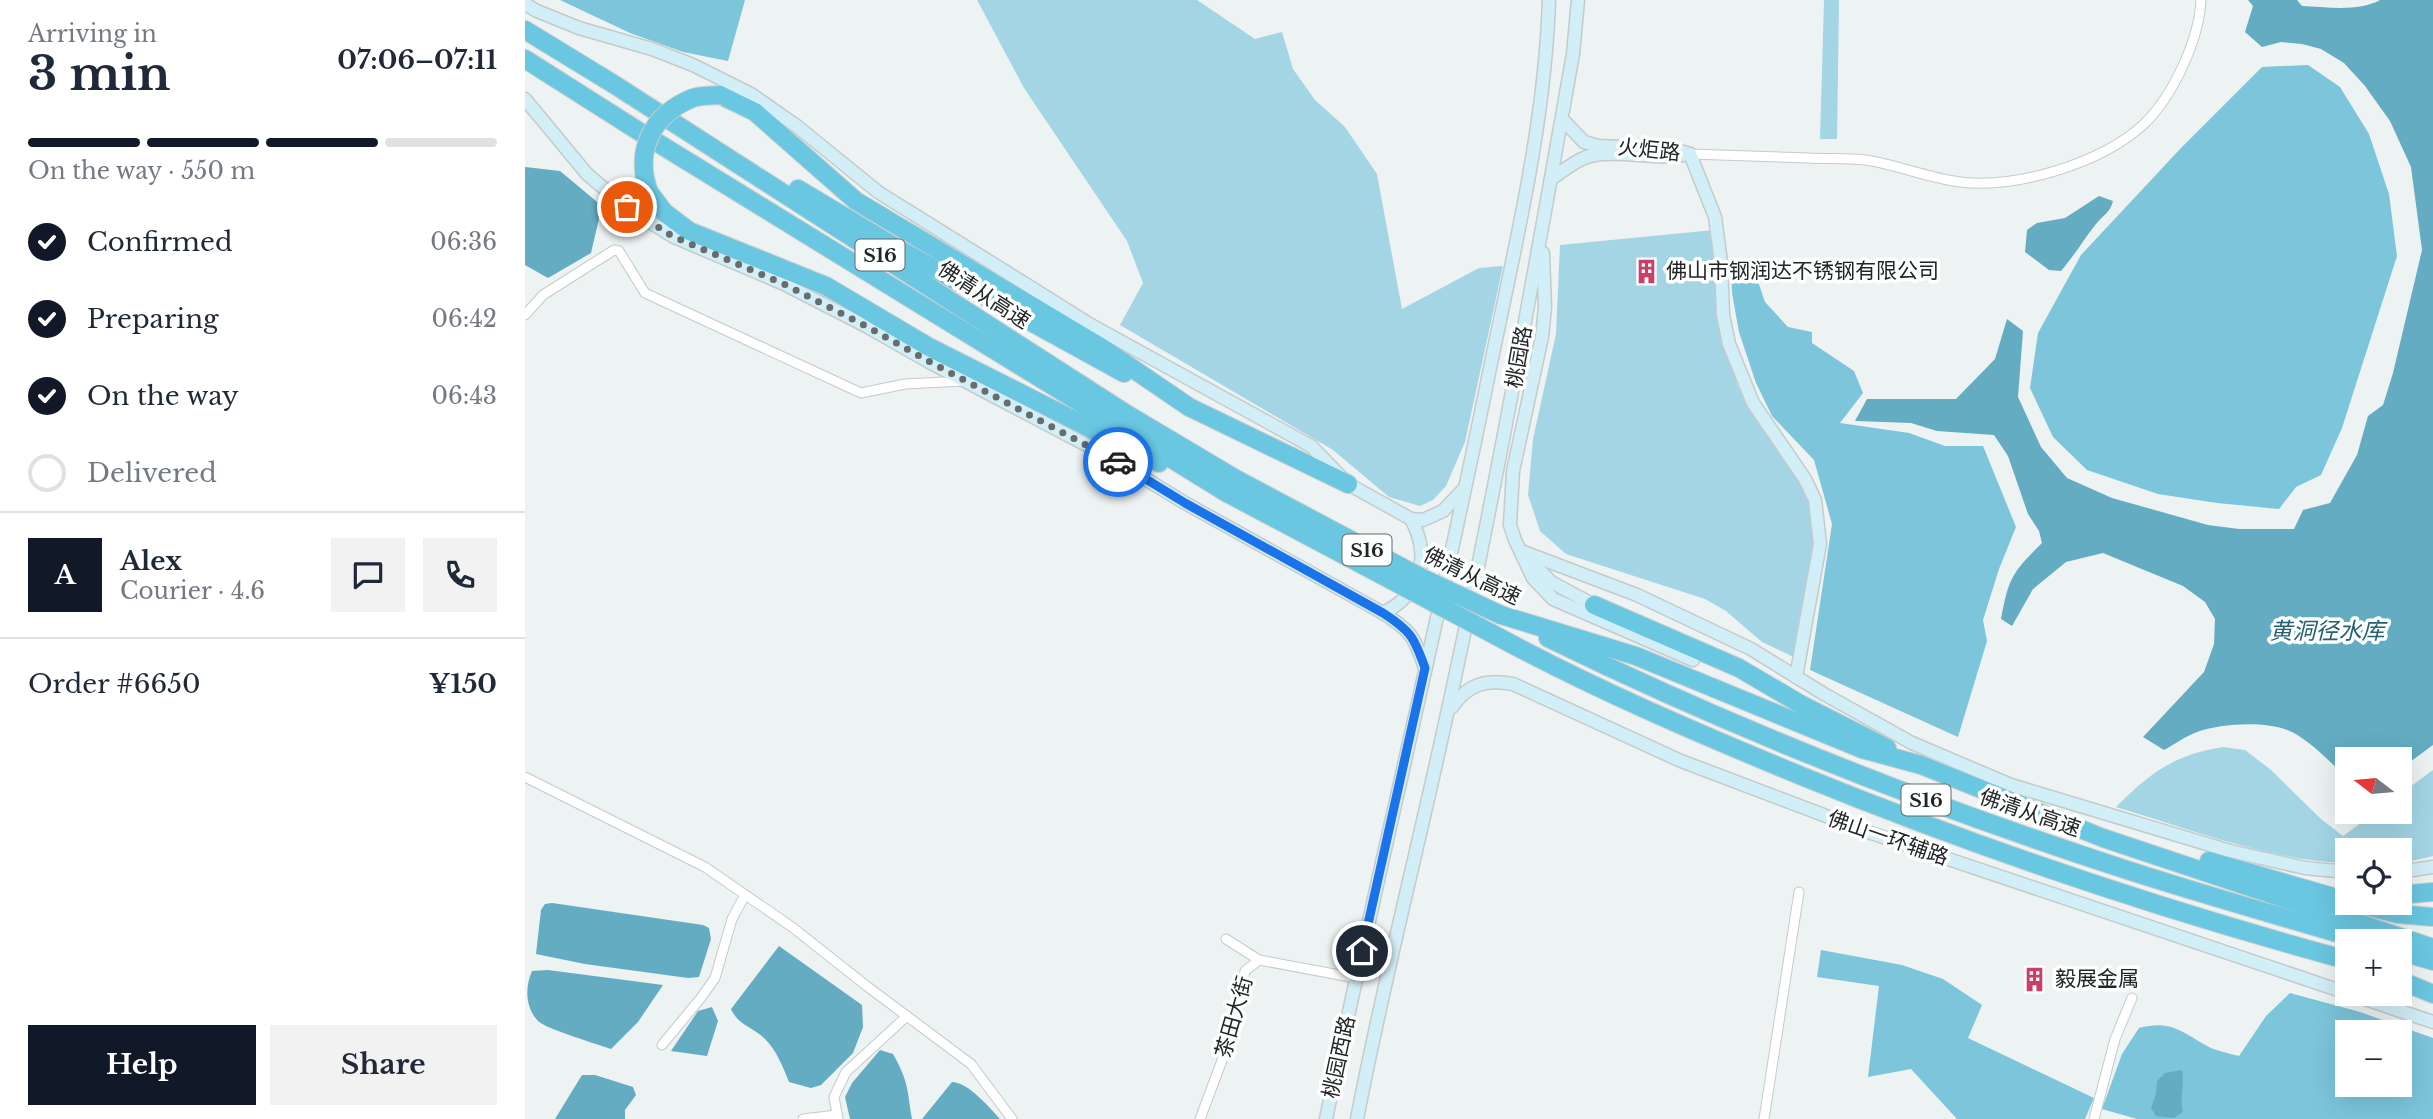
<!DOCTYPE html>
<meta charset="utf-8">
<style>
body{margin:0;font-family:"Libre Baskerville","Noto Sans SC",serif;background:#f2f2f3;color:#1f2937;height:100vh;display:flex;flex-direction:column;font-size:26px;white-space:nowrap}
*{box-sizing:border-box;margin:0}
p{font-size:23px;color:#747a83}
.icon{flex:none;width:38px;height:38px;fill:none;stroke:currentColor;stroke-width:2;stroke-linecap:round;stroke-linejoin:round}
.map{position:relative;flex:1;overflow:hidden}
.panel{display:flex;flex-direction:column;background:#fff;width:525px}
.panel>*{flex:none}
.needle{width:46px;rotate:286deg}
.tools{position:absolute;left:1810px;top:747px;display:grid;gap:14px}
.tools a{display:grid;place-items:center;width:77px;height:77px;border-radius:0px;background:#fff;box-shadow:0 7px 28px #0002;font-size:35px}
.pin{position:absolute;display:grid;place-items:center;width:60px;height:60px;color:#fff;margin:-30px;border:4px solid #fff;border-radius:50%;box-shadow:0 2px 7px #0007}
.courier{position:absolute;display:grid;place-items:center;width:70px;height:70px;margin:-35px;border:5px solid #1a73e8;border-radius:50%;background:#fff;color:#222;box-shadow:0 2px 9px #0007}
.overview em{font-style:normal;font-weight:700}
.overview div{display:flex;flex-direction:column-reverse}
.overview{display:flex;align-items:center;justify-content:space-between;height:119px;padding:0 28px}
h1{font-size:46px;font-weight:700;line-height:52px}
.bar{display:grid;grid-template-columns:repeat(4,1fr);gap:10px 7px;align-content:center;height:84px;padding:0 28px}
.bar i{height:9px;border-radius:5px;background:#e0e1e3}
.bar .active{background:#111827}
.bar p{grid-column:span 4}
.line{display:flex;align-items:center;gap:18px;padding:0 28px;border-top:2px solid #e0e1e3}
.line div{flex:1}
.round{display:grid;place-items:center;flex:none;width:74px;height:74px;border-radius:0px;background:#f2f2f3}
ol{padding:0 28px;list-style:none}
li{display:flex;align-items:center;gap:21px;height:77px}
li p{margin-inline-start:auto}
li .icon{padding:7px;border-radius:50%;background:#111827;color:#fff;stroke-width:4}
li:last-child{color:#747a83}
li i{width:38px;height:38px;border:4px solid #e0e1e3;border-radius:50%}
.cta{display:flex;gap:14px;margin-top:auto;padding:14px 28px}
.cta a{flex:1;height:80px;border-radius:0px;background:#111827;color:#fff;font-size:28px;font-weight:700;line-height:80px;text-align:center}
.cta a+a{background:#f2f2f3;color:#1f2937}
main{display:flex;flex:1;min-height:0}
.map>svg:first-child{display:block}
</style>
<main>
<section class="panel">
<div class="overview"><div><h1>3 min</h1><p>Arriving in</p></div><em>07:06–07:11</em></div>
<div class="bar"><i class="active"></i><i class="active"></i><i class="active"></i><i></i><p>On the way · 550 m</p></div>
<ol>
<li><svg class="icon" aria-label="check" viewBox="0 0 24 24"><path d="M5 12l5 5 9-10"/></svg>Confirmed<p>06:36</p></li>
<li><svg class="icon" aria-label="check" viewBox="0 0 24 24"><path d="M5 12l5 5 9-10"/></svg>Preparing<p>06:42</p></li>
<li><svg class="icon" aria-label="check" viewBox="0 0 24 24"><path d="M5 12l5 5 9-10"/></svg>On the way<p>06:43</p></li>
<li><i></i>Delivered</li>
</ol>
<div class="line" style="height:126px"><b class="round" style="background:#111827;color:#fff">A</b><div><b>Alex</b><p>Courier · 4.6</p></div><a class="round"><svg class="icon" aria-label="chat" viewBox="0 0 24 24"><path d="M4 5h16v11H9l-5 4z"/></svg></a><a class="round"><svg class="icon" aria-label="phone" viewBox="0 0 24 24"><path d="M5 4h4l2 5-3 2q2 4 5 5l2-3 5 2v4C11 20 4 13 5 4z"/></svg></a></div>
<div class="line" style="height:91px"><div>Order #6650</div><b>¥150</b></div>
<div class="cta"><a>Help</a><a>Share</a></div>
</section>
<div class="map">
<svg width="1908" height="1119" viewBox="0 0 1908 1119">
<rect width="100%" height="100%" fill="#edf2f3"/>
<g fill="#a3d5e5">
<path d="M 452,0 L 672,0 L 730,39 L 757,32 L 768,69 L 790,100 L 820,127 L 852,174 L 877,309 L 954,268 L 978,266 L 940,442 L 921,486 L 908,500 L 895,506 L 864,497 L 808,450 L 595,325 L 618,283 L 602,241 L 499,88 Z"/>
<path d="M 1299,0 L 1314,0 L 1312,139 L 1295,139 Z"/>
<path d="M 1189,230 L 1205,360 L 1213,387 L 1284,498 L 1292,545 L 1273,659 L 1237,642 L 1201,611 L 1180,599 L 1041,554 L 1015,531 L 1003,495 L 1008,439 L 1031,334 L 1035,245 Z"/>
<path d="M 1698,747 L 1720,750 L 1746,770 L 1796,819 L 1818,836 L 1851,812 L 1874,812 L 1874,795 L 1908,770 L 1908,856 L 1874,864 L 1874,850 L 1822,850 L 1822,863 C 1745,861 1665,829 1591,807 C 1626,772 1649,755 1698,747 Z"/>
</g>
<g fill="#7cc5da" fill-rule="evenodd">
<path d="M 35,0 L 220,0 L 203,61 L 158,52 L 105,33 Z"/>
<path d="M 1783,65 L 1815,87 L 1844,134 L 1864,194 L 1872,256 L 1817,428 L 1796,475 L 1771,487 L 1754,509 L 1692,503 L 1633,494 L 1562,470 L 1528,437 L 1505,388 L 1513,333 L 1556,255 L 1656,148 L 1737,67 Z"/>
<path d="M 1228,267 L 1240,302 L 1263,327 L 1287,332 L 1287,343 L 1329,371 L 1338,393 L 1315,423 L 1384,433 L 1420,446 L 1458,446 L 1491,527 L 1474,569 L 1458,620 L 1462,641 L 1433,737 L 1285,670 L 1307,524 L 1289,460 L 1247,416 L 1231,383 L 1214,332 L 1207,293 L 1206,268 Z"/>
<path d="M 1296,950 L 1377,965 L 1418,979 L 1457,1005 L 1443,1038 L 1569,1098 L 1560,1119 L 1432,1119 L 1386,1069 L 1343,1077 L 1354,986 L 1292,977 Z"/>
<path d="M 1765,993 L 1835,1012 L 1908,1038 L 1908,1119 L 1612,1119 L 1577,1109 L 1597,1054 L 1614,1028 C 1646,1020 1655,1031 1682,1046 C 1691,1051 1703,1053 1714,1056 L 1741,1016 ZM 1822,1032 L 1874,1032 L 1874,1085 L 1822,1085 Z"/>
</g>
<g fill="#63acc1">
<path d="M 1723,0 L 1772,0 L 1777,6 C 1801,7 1834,12 1855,0 L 1908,0 L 1908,745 L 1874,770 L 1874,760 L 1822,760 L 1822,775 L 1819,775 C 1803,760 1788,744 1769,733 C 1746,720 1697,723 1672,732 C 1661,736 1650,744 1639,750 L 1618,737 L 1679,672 L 1689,644 L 1690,619 L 1680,602 L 1658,586 L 1578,553 L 1541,562 L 1508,589 L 1487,626 L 1476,619 C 1484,577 1487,573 1517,543 L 1514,531 L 1503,514 L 1483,456 L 1469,435 L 1412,431 L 1386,423 L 1330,421 L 1342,399 L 1431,399 L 1470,359 L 1482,319 L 1498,331 L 1493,397 L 1516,447 L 1542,478 L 1587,498 L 1683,525 L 1714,529 L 1769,529 L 1778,510 L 1805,503 L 1832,455 L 1843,416 L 1858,405 L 1868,373 L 1897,250 L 1886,167 L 1865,121 L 1840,86 L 1819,63 L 1796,49 L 1777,44 L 1756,42 L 1737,47 L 1720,32 L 1728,6 Z"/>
<path d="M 0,167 L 35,171 L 77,206 L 66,253 L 23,278 L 0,265 Z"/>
<path d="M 1574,196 L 1588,201 C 1585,213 1578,215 1571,224 C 1559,239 1549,256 1536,271 L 1524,270 L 1500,252 L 1502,230 L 1512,223 L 1540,218 Z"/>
<path d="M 27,903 L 178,925 L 184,928 L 186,939 L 174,977 L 163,978 L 60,964 L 11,954 L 16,910 L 20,904 Z"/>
<path d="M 254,946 L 337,1005 L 338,1027 L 328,1053 L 296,1085 L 286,1088 L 264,1082 C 258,1067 251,1049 239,1038 C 226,1026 214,1026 206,1009 Z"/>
<path d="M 23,970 L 138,985 L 113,1022 L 86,1049 C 72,1044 21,1029 13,1021 C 0,1007 0,987 7,971 Z"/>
<path d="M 187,1007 L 193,1021 L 182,1056 L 146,1051 L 173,1011 Z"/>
<path d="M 355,1050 L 368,1054 C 384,1082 382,1090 387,1119 L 325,1119 L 320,1097 L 327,1083 Z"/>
<path d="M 1657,1070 C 1660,1086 1654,1096 1658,1112 L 1649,1118 L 1631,1116 L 1626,1108 L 1631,1093 L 1632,1081 L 1640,1073 Z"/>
<path d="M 57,1075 L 70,1075 L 108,1087 L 111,1095 L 100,1110 L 100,1119 L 30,1119 Z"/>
<path d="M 427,1082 C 443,1082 465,1108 475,1119 L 397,1119 Z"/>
</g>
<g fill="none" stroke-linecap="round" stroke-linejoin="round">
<defs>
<g id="street">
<path d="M 1165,154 C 1205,155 1244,157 1283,158 C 1302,159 1322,158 1341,160 C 1373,165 1403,178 1435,182 C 1492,189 1577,163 1619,124 C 1648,96 1674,40 1676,0"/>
<path d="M 0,315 L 18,295 L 89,250 L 94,251 L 120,293 L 336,393 L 380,384 L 439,381"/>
<path d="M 0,777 L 180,867 L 267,927 L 343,987 L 446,1064 L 487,1119"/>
<path d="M 701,939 L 734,960 L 831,978"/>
<path d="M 137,1045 L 175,999 L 190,978 L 207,919 L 220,895"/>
<path d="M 278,1119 L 312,1115"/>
<path d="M 313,1119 L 309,1097 L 321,1072 L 382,1016"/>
<path d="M 675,1119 L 711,1023 L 720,971 L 734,960"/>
<path d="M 1239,1119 L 1274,892"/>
<path d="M 1569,1119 L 1590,1039 L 1607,998"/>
</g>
<g id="secondary">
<path d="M 0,4 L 12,11 L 54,28 L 127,49 L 168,65 L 226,94 L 273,127 L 353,192 L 566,325 L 786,446 L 823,484 L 870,510 L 886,519 L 898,520 L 918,511 L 938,490"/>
<path d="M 0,99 L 62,174 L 101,207 L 147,236 L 259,284 L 341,326 L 406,363 L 586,458 L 660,503 L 858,613 C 886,631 889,636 900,668"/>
<path d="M 1165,154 L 1190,217 L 1196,262 L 1198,315 L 1204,344 L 1228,403 L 1280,479 L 1290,500 L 1295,544 L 1271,677"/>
<path d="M 1026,179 C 1040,170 1054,157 1070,155 C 1101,150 1132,161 1165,154 L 1148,149 L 1073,146 L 1059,142 L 1037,119"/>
<path d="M 1018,253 L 1020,307 L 1017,337 L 988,471 L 985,525 L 990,540 L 1008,578 L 1028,599 L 1168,660"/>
<path d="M 996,551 L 1112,595 L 1226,649 L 1299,694 L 1387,743 L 1486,785 L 1705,851 L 1780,868 L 1822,872"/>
<path d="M 1002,557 L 1026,582 L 1069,605"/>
<path d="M 858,613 C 897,594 906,556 886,519"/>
<path d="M 927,707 C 943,684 961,679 988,684 L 1156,761 L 1346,833 L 1822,993"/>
<path d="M 1874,872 L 1908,867"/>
<path d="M 1825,994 L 1908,1022"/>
<path d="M 801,1119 C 853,870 914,623 964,373 C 989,250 1020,126 1024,0"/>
<path d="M 832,1119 C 858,983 893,849 922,714 C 970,495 1009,274 1048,54 L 1053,0"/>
</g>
<g id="highway">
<path d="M 0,30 L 90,85 L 600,413 L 711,479"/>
<path d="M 0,59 L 115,132 L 702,493"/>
<path d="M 195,95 L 230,112 L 331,201 L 579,349 L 664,407 L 823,484"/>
<path d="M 273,189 L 377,251 L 599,373"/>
<path d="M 124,192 L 139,212 L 164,231 L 301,286 L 404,347 L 634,463"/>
<path d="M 1069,605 L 1214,668 L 1277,705 L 1362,748"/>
<path d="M 976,615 L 1111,656 L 1337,749 L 1396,765 L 1578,838 L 1908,948"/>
<path d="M 966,633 C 1067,688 1172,733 1279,777 C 1456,849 1637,910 1822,960"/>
<path d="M 1023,638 C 1209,729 1402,805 1599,869 C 1679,895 1761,918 1843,942"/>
<path d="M 1684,861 L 1822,901"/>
<path d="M 1874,895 L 1908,892"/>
<path d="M 1829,903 L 1873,914 L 1908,917"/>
<path d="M 1874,951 L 1908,961"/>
<path d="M 1874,980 L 1908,994"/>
</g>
</defs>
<use href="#street" stroke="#c5cacb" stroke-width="11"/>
<use href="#secondary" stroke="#c5cacb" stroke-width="15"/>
<use href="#highway" stroke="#cecfcf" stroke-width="20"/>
<use href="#street" stroke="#fff" stroke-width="9"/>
<use href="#secondary" stroke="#d2eef6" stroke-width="12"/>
<use href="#highway" stroke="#6ac7e1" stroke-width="18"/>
<defs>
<g id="highway-bridge">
<path d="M 124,192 C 109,151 127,114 168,98 C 176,95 186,96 195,95"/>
<path d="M 711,479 L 897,578 L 976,615"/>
<path d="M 702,493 L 966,633"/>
</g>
</defs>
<use href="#highway-bridge" stroke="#cecfcf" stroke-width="20" stroke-linecap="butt"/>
<use href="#highway-bridge" stroke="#6ac7e1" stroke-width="18"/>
</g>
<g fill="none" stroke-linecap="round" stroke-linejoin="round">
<path stroke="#696c6d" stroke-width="7" stroke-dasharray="0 12.6" d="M 102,207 L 147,236 L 259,284 L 341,326 L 407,363 L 593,462"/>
<path stroke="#1a73e8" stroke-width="9" d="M 593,462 L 660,503 L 858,613 C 886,631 889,637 900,668 L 837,951"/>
</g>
<defs>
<symbol id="building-bare" viewBox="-9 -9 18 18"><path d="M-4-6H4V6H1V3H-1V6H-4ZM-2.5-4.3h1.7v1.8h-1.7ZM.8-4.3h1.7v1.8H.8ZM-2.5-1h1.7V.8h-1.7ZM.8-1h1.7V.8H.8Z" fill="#cd3e66" stroke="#fdffff" stroke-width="2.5" paint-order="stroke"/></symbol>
</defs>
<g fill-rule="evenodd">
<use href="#building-bare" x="1104" y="254" width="35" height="35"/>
<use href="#building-bare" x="1492" y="962" width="35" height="35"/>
</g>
<g text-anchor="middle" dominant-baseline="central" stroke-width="7" stroke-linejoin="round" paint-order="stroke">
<g fill="#fdffff" stroke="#646666" stroke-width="2">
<rect x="330.5" y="239.5" width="49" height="31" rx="5"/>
<rect x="817.5" y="534.5" width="49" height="31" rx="5"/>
<rect x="1376.5" y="784.5" width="49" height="31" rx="5"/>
</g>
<g font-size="19" font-weight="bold" fill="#222425">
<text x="355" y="255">S16</text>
<text x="842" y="550">S16</text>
<text x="1401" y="800">S16</text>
</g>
<g font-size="21" fill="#222425" stroke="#fdffff">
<text transform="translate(1124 150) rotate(6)">火炬路</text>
<text transform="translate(459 295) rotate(33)">佛清从高速</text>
<text transform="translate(994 357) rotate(-80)">桃园路</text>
<text transform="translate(947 576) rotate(26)">佛清从高速</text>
<text transform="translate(1505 813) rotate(19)">佛清从高速</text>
<text transform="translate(1363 838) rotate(19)">佛山一环辅路</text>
<text transform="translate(709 1017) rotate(-74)">茶田大街</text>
<text transform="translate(814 1057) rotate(-78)">桃园西路</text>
</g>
<g font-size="21" fill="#222425" stroke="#fdffff" text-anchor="start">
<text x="1141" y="271">佛山市钢润达不锈钢有限公司</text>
<text x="1530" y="979">毅展金属</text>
</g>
<g font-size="23" font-style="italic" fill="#24606f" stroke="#fdffff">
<text x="1802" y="631">黄洞径水库</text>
</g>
</g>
</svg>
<div class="tools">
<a><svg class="needle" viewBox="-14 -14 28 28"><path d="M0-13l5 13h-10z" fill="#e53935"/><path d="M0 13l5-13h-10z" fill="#747a83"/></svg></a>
<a><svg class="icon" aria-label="locate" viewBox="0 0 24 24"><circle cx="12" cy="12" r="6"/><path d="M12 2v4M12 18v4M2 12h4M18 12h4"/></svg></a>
<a>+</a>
<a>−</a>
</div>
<div class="pin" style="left:102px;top:207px;background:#ea580c"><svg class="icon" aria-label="bag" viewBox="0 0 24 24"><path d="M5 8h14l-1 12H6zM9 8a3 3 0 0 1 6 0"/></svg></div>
<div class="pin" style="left:837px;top:951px;background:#1f2937"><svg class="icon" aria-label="home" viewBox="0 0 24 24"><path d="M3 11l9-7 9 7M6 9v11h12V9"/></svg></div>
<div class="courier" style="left:593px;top:462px"><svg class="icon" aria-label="car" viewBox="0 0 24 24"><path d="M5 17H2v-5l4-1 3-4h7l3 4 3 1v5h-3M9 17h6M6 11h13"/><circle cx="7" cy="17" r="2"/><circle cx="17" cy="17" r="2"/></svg></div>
</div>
</main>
